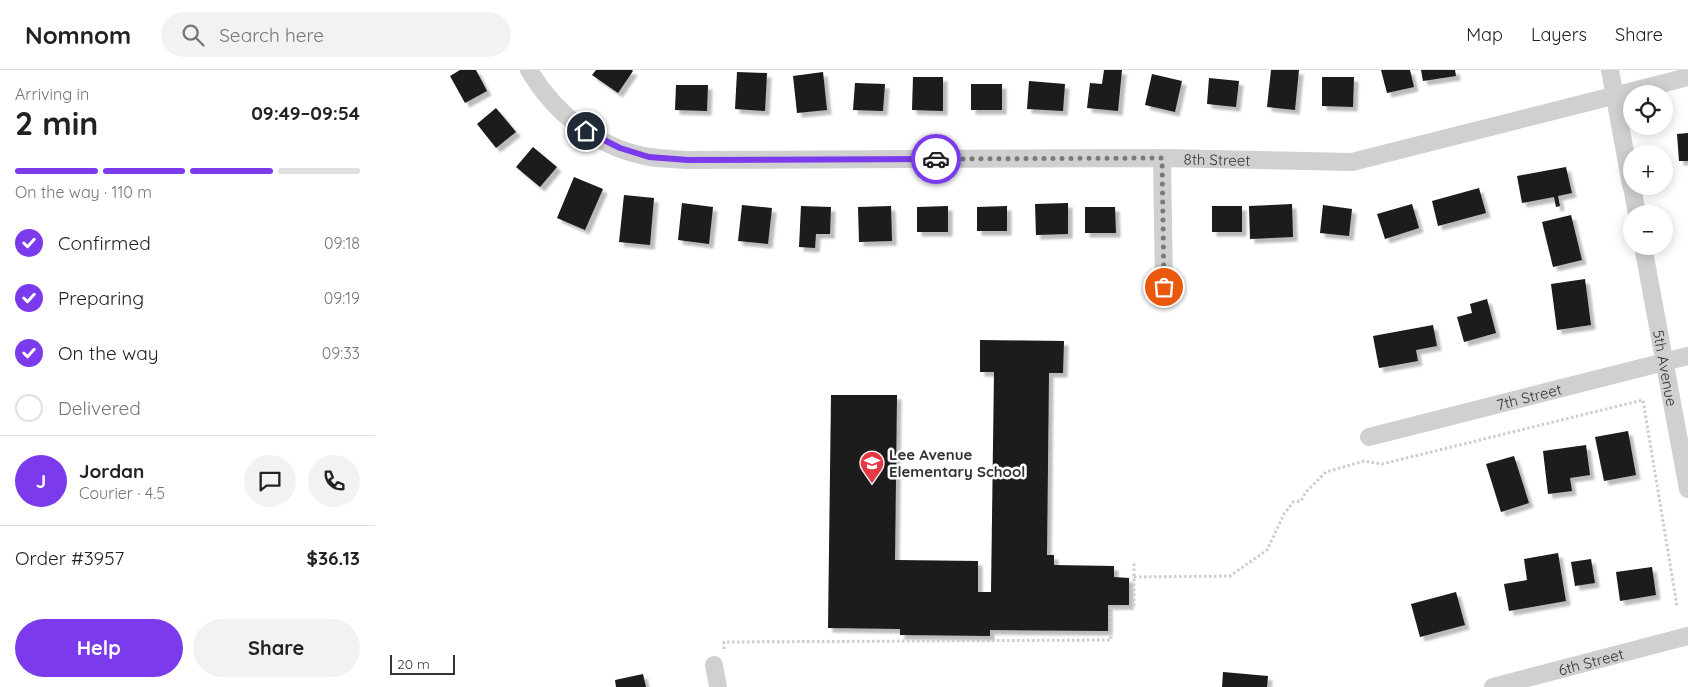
<!DOCTYPE html>
<meta charset="utf-8">
<style>
body{margin:0;font-family:Quicksand,sans-serif;background:#f2f2f2;color:#222;height:100vh;display:flex;flex-direction:column;font-size:19px;white-space:nowrap}
*{box-sizing:border-box;margin:0}
p{font-size:16px;color:#767676}
.icon{flex:none;width:28px;height:28px;fill:none;stroke:currentColor;stroke-width:2;stroke-linecap:round;stroke-linejoin:round}
.map{position:relative;flex:1;overflow:hidden}
.sheet{display:flex;flex-direction:column;background:#fff;width:375px}
.sheet>*{flex:none}
.controls{position:absolute;left:1248px;top:15px;display:grid;gap:10px}
.controls a{display:grid;place-items:center;width:50px;height:50px;border-radius:50%;background:#fff;box-shadow:0 2px 12px #0003;font-size:25px}
.scale{position:absolute;left:15px;bottom:12px;width:65px;box-sizing:border-box;padding-left:5px;border:2px solid #333;border-top:0;font-size:14px;line-height:18px;white-space:nowrap;color:#333;-webkit-text-stroke:4px #fff;paint-order:stroke}
.pin{position:absolute;display:grid;place-items:center;width:42px;height:42px;color:#fff;margin:-21px;border:2px solid #fff;border-radius:50%;box-shadow:0 1px 5px #0007}
.courier{position:absolute;display:grid;place-items:center;width:50px;height:50px;margin:-25px;border:4px solid #7c3aed;border-radius:50%;background:#fff;color:#222;box-shadow:0 1px 6px #0007}
.head em{font-style:normal;font-weight:700}
.head div{display:flex;flex-direction:column-reverse}
.head{display:flex;align-items:center;justify-content:space-between;height:85px;padding:0 15px}
h1{font-size:32px;font-weight:700;line-height:38px}
.bar{display:grid;grid-template-columns:repeat(4,1fr);gap:8px 5px;align-content:center;height:60px;padding:0 15px}
.bar i{height:6px;border-radius:4px;background:#e0e0e0}
.bar .active{background:#7c3aed}
.bar p{grid-column:span 4}
.line{display:flex;align-items:center;gap:12px;padding:0 15px;border-top:1px solid #e0e0e0}
.line div{flex:1}
.round{display:grid;place-items:center;flex:none;width:52px;height:52px;border-radius:26px;background:#f2f2f2}
ol{padding:0 15px;list-style:none}
li{display:flex;align-items:center;gap:15px;height:55px}
li p{margin-inline-start:auto}
li .icon{padding:5px;border-radius:50%;background:#7c3aed;color:#fff;stroke-width:4}
li:last-child{color:#767676}
li i{width:28px;height:28px;border:2px solid #e0e0e0;border-radius:50%}
.action{display:flex;gap:10px;margin-top:auto;padding:10px 15px}
.action a{flex:1;height:58px;border-radius:30px;background:#7c3aed;color:#fff;font-size:20px;font-weight:700;line-height:58px;text-align:center}
.action a+a{background:#f2f2f2;color:#222}
header{display:flex;align-items:center;gap:30px;box-sizing:border-box;height:70px;padding:0 25px;background:#fff;border-bottom:1px solid #e0e0e0}
header strong{font-size:24px}
nav{display:flex;gap:28px;margin-inline-start:auto;font-size:18px}
.search{width:350px;height:45px;background:#f2f2f2;display:flex;align-items:center;gap:12px;box-sizing:border-box;padding:0 18px;border-radius:28px;color:#767676;font-size:19px}
main{display:flex;flex:1;min-height:0}
.map>svg:first-child{display:block}
</style>
<header>
<strong>Nomnom</strong>
<div class="search"><svg class="icon" aria-label="search" viewBox="0 0 24 24"><circle cx="10" cy="10" r="6"/><path d="M15 15l6 6"/></svg>Search here</div>
<nav><a>Map</a><a>Layers</a><a>Share</a></nav>
</header>
<main>
<section class="sheet">
<div class="head"><div><h1>2 min</h1><p>Arriving in</p></div><em>09:49–09:54</em></div>
<div class="bar"><i class="active"></i><i class="active"></i><i class="active"></i><i></i><p>On the way · 110 m</p></div>
<ol>
<li><svg class="icon" aria-label="check" viewBox="0 0 24 24"><path d="M5 12l5 5 9-10"/></svg>Confirmed<p>09:18</p></li>
<li><svg class="icon" aria-label="check" viewBox="0 0 24 24"><path d="M5 12l5 5 9-10"/></svg>Preparing<p>09:19</p></li>
<li><svg class="icon" aria-label="check" viewBox="0 0 24 24"><path d="M5 12l5 5 9-10"/></svg>On the way<p>09:33</p></li>
<li><i></i>Delivered</li>
</ol>
<div class="line" style="height:90px"><b class="round" style="background:#7c3aed;color:#fff">J</b><div><b>Jordan</b><p>Courier · 4.5</p></div><a class="round"><svg class="icon" aria-label="chat" viewBox="0 0 24 24"><path d="M4 5h16v11H9l-5 4z"/></svg></a><a class="round"><svg class="icon" aria-label="phone" viewBox="0 0 24 24"><path d="M5 4h4l2 5-3 2q2 4 5 5l2-3 5 2v4C11 20 4 13 5 4z"/></svg></a></div>
<div class="line" style="height:65px"><div>Order #3957</div><b>$36.13</b></div>
<div class="action"><a>Help</a><a>Share</a></div>
</section>
<div class="map">
<svg width="1313" height="617" viewBox="0 0 1313 617">
<defs>
<filter id="shadow"><feDropShadow dx="4.5" dy="4.5" stdDeviation="1" flood-color="#0004"/></filter>
</defs>
<rect width="100%" height="100%" fill="#fff"/>
<g fill="#1a1a1a" filter="url(#shadow)">
<path d="M 85,0 L 101,0 L 112,21 L 90,33 L 75,6 Z"/>
<path d="M 221,0 L 257,0 L 258,1 L 243,23 L 217,5 Z"/>
<path d="M 729,0 L 747,0 L 743,41 L 712,38 L 715,13 L 727,14 Z"/>
<path d="M 896,0 L 924,0 L 920,40 L 892,37 Z"/>
<path d="M 1006,0 L 1035,0 L 1039,17 L 1012,23 Z"/>
<path d="M 1046,0 L 1080,0 L 1081,6 L 1048,11 Z"/>
<path d="M 362,2 L 392,3 L 390,41 L 360,39 Z"/>
<path d="M 448,2 L 452,40 L 422,43 L 418,6 Z"/>
<path d="M 777,4 L 807,11 L 800,42 L 770,35 Z"/>
<path d="M 538,7 L 568,7 L 568,41 L 537,40 Z"/>
<path d="M 947,7 L 979,7 L 978,37 L 947,36 Z"/>
<path d="M 834,8 L 864,11 L 861,37 L 832,34 Z"/>
<path d="M 654,11 L 690,14 L 688,41 L 652,39 Z"/>
<path d="M 480,13 L 510,14 L 508,41 L 478,40 Z"/>
<rect x="596" y="14" width="31" height="26"/>
<path d="M 301,15 L 333,15 L 332,41 L 300,40 Z"/>
<path d="M 121,38 L 141,62 L 121,78 L 102,54 Z"/>
<path d="M 1313,63 L 1313,91 L 1304,91 L 1302,64 Z"/>
<path d="M 158,77 L 182,97 L 165,117 L 141,97 Z"/>
<path d="M 1191,97 L 1197,123 L 1183,126 L 1185,136 L 1181,137 L 1179,127 L 1147,133 L 1142,106 Z"/>
<path d="M 199,107 L 228,119 L 210,160 L 182,148 Z"/>
<path d="M 1104,118 L 1111,143 L 1063,156 L 1057,131 Z"/>
<path d="M 249,125 L 279,128 L 275,175 L 244,172 Z"/>
<path d="M 307,133 L 338,137 L 334,174 L 303,170 Z"/>
<path d="M 693,133 L 693,164 L 661,165 L 660,134 Z"/>
<path d="M 917,134 L 918,167 L 875,169 L 874,136 Z"/>
<path d="M 1037,134 L 1044,158 L 1010,169 L 1002,144 Z"/>
<path d="M 367,135 L 397,138 L 393,174 L 363,171 Z"/>
<path d="M 948,135 L 977,139 L 974,166 L 945,163 Z"/>
<path d="M 426,136 L 456,137 L 455,164 L 441,164 L 440,178 L 424,177 Z"/>
<path d="M 516,136 L 517,171 L 484,172 L 483,137 Z"/>
<path d="M 573,136 L 573,162 L 542,162 L 542,137 Z"/>
<path d="M 632,136 L 632,161 L 602,161 L 602,137 Z"/>
<rect x="837" y="136" width="30" height="26"/>
<path d="M 710,137 L 740,137 L 741,163 L 710,163 Z"/>
<path d="M 1196,145 L 1207,190 L 1178,197 L 1167,152 Z"/>
<path d="M 1210,209 L 1216,255 L 1182,260 L 1176,214 Z"/>
<path d="M 1112,229 L 1121,263 L 1089,272 L 1082,247 L 1097,243 L 1095,234 Z"/>
<path d="M 1058,255 L 1062,276 L 1041,280 L 1043,291 L 1004,298 L 998,266 Z"/>
<path d="M 605,270 L 689,271 L 688,303 L 674,303 L 672,485 L 679,485 L 679,495 L 739,496 L 739,507 L 754,508 L 754,535 L 733,535 L 733,561 L 615,560 L 615,566 L 525,565 L 525,559 L 453,558 L 456,325 L 522,325 L 520,490 L 603,491 L 603,522 L 616,522 L 619,302 L 605,302 Z"/>
<path d="M 1253,361 L 1261,405 L 1229,411 L 1220,367 Z"/>
<path d="M 1211,375 L 1215,405 L 1195,408 L 1197,421 L 1173,424 L 1168,381 Z"/>
<path d="M 1139,386 L 1154,433 L 1126,442 L 1111,394 Z"/>
<path d="M 1183,483 L 1191,531 L 1134,541 L 1129,514 L 1152,510 L 1149,489 Z"/>
<path d="M 1216,489 L 1220,513 L 1200,516 L 1196,492 Z"/>
<path d="M 1277,497 L 1281,525 L 1245,531 L 1241,502 Z"/>
<path d="M 1081,522 L 1090,555 L 1045,567 L 1036,534 Z"/>
<path d="M 848,602 L 893,606 L 892,617 L 847,617 Z"/>
<path d="M 268,604 L 271,617 L 241,617 L 240,610 Z"/>
</g>
<g fill="none" stroke-linecap="round" stroke-linejoin="round">
<g stroke="#cdcdcd" stroke-width="3" stroke-dasharray="2.5 2.5" stroke-linecap="butt">
<path d="M 759,507 L 855,506 L 892,480 L 909,444 L 918,432 L 926,431 L 931,422 L 951,402 L 989,391 L 1007,394 L 1268,330 L 1302,536"/>
<path d="M 349,579 L 349,572 L 736,570 L 736,539 L 759,538 L 759,492"/>
</g>
<g stroke="#d0d0d0" stroke-width="18">
<path id="s1" d="M 154,0 C 179,43 224,79 275,87 C 287,89 300,89 313,90 L 787,88 L 977,92 L 1313,7"/>
<path d="M 1235,0 L 1256,115"/>
<path d="M 787,88 L 789,217"/>
<path d="M 1257,116 L 1262,144"/>
<path id="s2" d="M 1268,176 L 1313,419"/>
<path id="s3" d="M 994,367 L 1313,286"/>
<path d="M 339,595 L 343,617"/>
<path id="s4" d="M 1118,617 L 1313,566"/>
</g>
</g>
<g fill="none" stroke-linecap="round" stroke-linejoin="round">
<path stroke="#7a7a7a" stroke-width="5" stroke-dasharray="0 9" d="M 561,89 L 787,88 L 789,217"/>
<path stroke="#7c3aed" stroke-width="6" d="M 211,61 L 245,78 L 274,87 L 313,90 L 561,89"/>
</g>
<defs>
<symbol id="school-pin" viewBox="-11 -11 22 30"><path d="M0 17L-7.5 6A9.5 9.5 0 1 1 7.5 6Z" fill="#e63946" stroke="#fff"/><path d="M0-5L7-2L0 1L-7-2ZM-4 1L0 2.5L4 1V4Q0 6-4 4Z" fill="#fff"/></symbol>
</defs>
<g fill-rule="evenodd">
<use href="#school-pin" x="483" y="379" width="28" height="38"/>
</g>
<g text-anchor="middle" dominant-baseline="central" stroke-width="5" stroke-linejoin="round" paint-order="stroke">
<g font-size="15" fill="#333" stroke="#fff">
<text stroke="none"><textPath href="#s1" startOffset="721">8th Street</textPath></text>
<text stroke="none"><textPath href="#s2" startOffset="124">5th Avenue</textPath></text>
<text stroke="none"><textPath href="#s3" startOffset="165">7th Street</textPath></text>
<text stroke="none"><textPath href="#s4" startOffset="101">6th Street</textPath></text>
</g>
<g font-size="15" font-weight="bold" fill="#333" stroke="#fff" text-anchor="start">
<text x="514" y="384">Lee Avenue<tspan x="514" dy="17">Elementary School</tspan></text>
</g>
</g>
</svg>
<div class="controls">
<a><svg class="icon" aria-label="locate" viewBox="0 0 24 24"><circle cx="12" cy="12" r="6"/><path d="M12 2v4M12 18v4M2 12h4M18 12h4"/></svg></a>
<a>+</a>
<a>−</a>
</div>
<div class="scale">20 m</div>
<div class="pin" style="left:789px;top:217px;background:#ea580c"><svg class="icon" aria-label="bag" viewBox="0 0 24 24"><path d="M5 8h14l-1 12H6zM9 8a3 3 0 0 1 6 0"/></svg></div>
<div class="pin" style="left:211px;top:61px;background:#1f2937"><svg class="icon" aria-label="home" viewBox="0 0 24 24"><path d="M3 11l9-7 9 7M6 9v11h12V9"/></svg></div>
<div class="courier" style="left:561px;top:89px"><svg class="icon" aria-label="car" viewBox="0 0 24 24"><path d="M5 17H2v-5l4-1 3-4h7l3 4 3 1v5h-3M9 17h6M6 11h13"/><circle cx="7" cy="17" r="2"/><circle cx="17" cy="17" r="2"/></svg></div>
</div>
</main>
